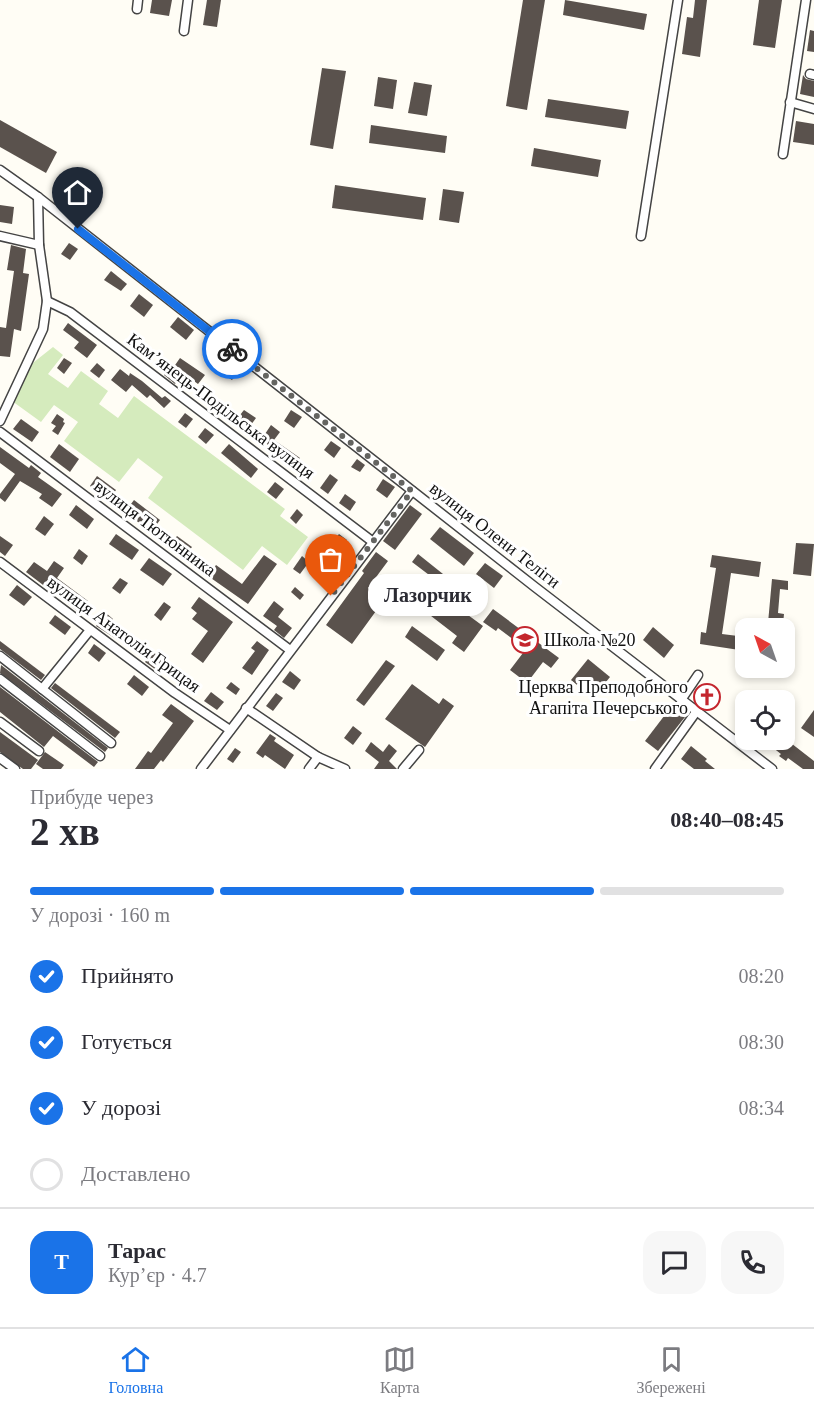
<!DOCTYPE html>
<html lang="uk">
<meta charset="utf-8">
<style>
body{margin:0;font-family:"Times New Roman",serif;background:#f7f7f7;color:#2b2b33;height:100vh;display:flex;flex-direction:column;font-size:22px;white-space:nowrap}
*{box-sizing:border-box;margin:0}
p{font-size:20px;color:#7c7c81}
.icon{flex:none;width:33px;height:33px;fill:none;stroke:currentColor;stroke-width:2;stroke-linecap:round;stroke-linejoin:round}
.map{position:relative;height:769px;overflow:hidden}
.drawer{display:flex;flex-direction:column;background:#fff;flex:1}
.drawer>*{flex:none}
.needle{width:39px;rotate:320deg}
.controls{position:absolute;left:735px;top:618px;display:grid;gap:12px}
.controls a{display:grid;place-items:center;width:60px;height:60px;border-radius:12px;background:#fff;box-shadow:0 3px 9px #0003;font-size:30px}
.pin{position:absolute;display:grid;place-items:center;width:51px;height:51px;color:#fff;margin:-62px -26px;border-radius:50% 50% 50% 0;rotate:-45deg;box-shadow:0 0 6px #0007}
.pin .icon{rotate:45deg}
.courier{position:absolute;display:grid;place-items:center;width:60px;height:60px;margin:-30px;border:4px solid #1a73e8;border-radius:50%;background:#fff;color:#222;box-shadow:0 2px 8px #0007}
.bubble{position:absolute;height:42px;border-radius:18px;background:#fff;box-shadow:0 3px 9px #0003;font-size:20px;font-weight:700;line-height:42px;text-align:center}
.head em{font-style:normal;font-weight:700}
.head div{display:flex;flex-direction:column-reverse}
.head{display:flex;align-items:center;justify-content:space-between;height:102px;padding:0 30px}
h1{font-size:39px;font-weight:700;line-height:45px}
.bar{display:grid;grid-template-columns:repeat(4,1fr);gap:9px 6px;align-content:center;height:72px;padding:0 30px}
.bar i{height:8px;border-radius:4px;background:#e1e1e2}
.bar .on{background:#1a73e8}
.bar p{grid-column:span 4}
.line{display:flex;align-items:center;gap:15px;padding:0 30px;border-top:2px solid #e1e1e2}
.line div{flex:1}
.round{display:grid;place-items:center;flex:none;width:63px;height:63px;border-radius:18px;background:#f7f7f7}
ol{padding:0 30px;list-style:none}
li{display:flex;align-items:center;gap:18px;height:66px}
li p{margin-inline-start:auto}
li .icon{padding:6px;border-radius:50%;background:#1a73e8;color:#fff;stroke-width:4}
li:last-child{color:#7c7c81}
li i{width:33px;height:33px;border:3px solid #e1e1e2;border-radius:50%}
.menu{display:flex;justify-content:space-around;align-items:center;height:84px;border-top:2px solid #e1e1e2;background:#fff;font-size:16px;color:#7c7c81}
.menu a{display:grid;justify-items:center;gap:3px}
.menu .on{color:#1a73e8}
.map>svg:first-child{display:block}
</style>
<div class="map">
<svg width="814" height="769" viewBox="0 0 814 769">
<rect width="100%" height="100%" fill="#fffdf5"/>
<path fill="#d5ebbd" d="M 53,347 L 63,355 L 48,374 L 68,388 L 81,371 L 108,391 L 99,404 L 118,418 L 134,396 L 285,509 L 280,516 L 308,537 L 287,565 L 262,546 L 243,570 L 148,498 L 163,477 L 138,458 L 119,482 L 64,441 L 78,422 L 54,405 L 41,422 L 12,401 L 29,366 Z"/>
<g fill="#5a524d">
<path d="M 152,0 L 172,0 L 169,16 L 150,13 Z"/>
<path d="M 207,0 L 221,0 L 217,27 L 203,25 Z"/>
<path d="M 523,0 L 545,0 L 527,110 L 506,106 Z"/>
<path d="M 565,0 L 647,14 L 644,30 L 563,15 Z"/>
<path d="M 695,0 L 707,0 L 700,57 L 682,54 L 687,17 L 693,18 Z"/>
<path d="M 759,0 L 782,0 L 775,48 L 753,45 Z"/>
<path d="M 810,30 L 814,31 L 814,52 L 807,51 Z"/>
<path d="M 322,68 L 346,71 L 333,149 L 310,145 Z"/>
<path d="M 803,75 L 806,79 L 814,81 L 814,97 L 800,94 Z"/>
<path d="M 378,77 L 397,80 L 393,109 L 374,106 Z"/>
<path d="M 414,82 L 432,85 L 427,116 L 408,113 Z"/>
<path d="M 548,99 L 629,111 L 626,129 L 545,117 Z"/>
<path d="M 0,120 L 57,152 L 46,173 L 0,147 Z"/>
<path d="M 796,121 L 814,124 L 814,145 L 793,142 Z"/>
<path d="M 371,125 L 447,136 L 445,153 L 369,143 Z"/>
<path d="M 534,148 L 601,160 L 598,177 L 531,166 Z"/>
<path d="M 335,185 L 426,198 L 423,220 L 332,208 Z"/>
<path d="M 443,189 L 464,192 L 459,223 L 439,220 Z"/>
<path d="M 0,205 L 14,207 L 12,224 L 0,222 Z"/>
<path d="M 69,243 L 78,249 L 70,260 L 61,254 Z"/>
<path d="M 11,245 L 26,249 L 23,273 L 29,274 L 21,331 L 14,329 L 10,357 L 0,356 L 0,327 L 6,328 L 14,271 L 7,270 Z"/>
<path d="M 111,271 L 127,284 L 121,291 L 104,280 Z"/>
<path d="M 139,294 L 153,305 L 144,317 L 130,306 Z"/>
<path d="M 178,317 L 194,330 L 186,340 L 170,327 Z"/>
<path d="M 68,323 L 97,345 L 87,358 L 74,348 L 79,342 L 63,330 Z"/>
<path d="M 64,358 L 72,363 L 64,374 L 57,368 Z"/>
<path d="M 180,358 L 205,375 L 198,384 L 183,373 L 175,384 L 164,375 L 170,366 L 173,368 Z"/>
<path d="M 229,359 L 241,367 L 232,380 L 223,374 L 228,367 L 225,365 Z"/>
<path d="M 97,363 L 105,370 L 99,378 L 90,371 Z"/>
<path d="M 120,369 L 129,376 L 130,373 L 142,381 L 162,398 L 165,396 L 171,401 L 164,408 L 150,395 L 147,398 L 132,385 L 126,392 L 111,380 Z"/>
<path d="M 244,410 L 256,418 L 248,429 L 236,420 Z"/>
<path d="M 291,410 L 302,417 L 294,428 L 284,421 Z"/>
<path d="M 185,413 L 193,419 L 186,428 L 178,422 Z"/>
<path d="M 57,414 L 64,419 L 63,422 L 65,423 L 58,435 L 52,431 L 56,426 L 51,423 Z"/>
<path d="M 21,419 L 39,432 L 32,442 L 13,429 Z"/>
<path d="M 271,425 L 280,432 L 274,440 L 300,458 L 293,468 L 276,455 L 278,452 L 261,440 Z"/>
<path d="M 205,428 L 214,435 L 206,444 L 198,437 Z"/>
<path d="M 331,441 L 341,448 L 334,458 L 324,450 Z"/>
<path d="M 59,444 L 79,459 L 70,472 L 50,457 Z"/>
<path d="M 229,444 L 258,469 L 251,478 L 221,453 Z"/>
<path d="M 0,447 L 29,468 L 31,465 L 41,473 L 38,477 L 62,494 L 52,507 L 39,498 L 42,494 L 20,481 L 5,502 L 0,498 L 0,494 L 15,474 L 0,463 Z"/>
<path d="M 357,459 L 365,465 L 360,472 L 351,467 Z"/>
<path d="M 330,474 L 338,480 L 328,494 L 320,488 Z"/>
<path d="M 97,476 L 116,490 L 109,500 L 90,486 Z"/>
<path d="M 383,479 L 395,487 L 387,498 L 376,490 Z"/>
<path d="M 275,482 L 284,489 L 276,499 L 267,492 Z"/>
<path d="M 345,494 L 356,502 L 350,511 L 339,503 Z"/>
<path d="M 134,500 L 160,520 L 151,532 L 125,512 Z"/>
<path d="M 76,505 L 94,519 L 87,529 L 69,515 Z"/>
<path d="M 410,505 L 422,514 L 395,550 L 383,541 Z"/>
<path d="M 297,509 L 303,515 L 296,524 L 290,518 Z"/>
<path d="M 44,516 L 54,524 L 45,536 L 35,529 Z"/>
<path d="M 440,527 L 474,553 L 464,566 L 430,539 Z"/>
<path d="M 116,534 L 139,550 L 132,560 L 109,544 Z"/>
<path d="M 339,534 L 347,540 L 337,554 L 324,544 L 329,537 L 334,540 Z"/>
<path d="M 0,536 L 13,545 L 5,556 L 0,552 Z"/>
<path d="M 177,536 L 192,547 L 184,557 L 169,546 Z"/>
<path d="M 796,543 L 814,544 L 811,576 L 793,574 Z"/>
<path d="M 79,549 L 88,556 L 82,565 L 73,558 Z"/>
<path d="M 376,552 L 388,561 L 368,588 L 384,600 L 352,644 L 326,625 L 364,573 L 362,571 Z"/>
<path d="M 418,554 L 453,582 L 442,596 L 483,626 L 464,652 L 452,643 L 457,636 L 422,609 L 441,584 L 412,562 Z"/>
<path d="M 264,555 L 277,564 L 248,604 L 208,576 L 216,565 L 242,584 Z"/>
<path d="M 712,555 L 761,562 L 759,577 L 731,573 L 722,634 L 746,637 L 746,651 L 700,644 L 701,632 L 706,633 L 716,568 L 710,567 Z"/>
<path d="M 302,556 L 309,562 L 300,574 L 293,569 Z"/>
<path d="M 149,558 L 172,574 L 163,586 L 140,570 Z"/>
<path d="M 54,561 L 64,568 L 57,578 L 88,601 L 80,613 L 26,572 L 34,562 L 47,571 Z"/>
<path d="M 485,563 L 503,576 L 494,588 L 476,574 Z"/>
<path d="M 120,578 L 128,583 L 120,594 L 112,588 Z"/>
<path d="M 772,579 L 788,581 L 788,590 L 780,589 L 778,613 L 784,614 L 783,624 L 768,623 Z"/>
<path d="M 17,585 L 32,597 L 24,606 L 9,595 Z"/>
<path d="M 295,587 L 304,595 L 300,600 L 291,592 Z"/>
<path d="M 199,597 L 233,622 L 203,663 L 191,654 L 208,631 L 192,619 L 197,613 L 191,608 Z"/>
<path d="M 274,601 L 284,609 L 278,617 L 292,628 L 284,638 L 274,630 L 277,626 L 263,616 Z"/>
<path d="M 164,602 L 171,607 L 161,621 L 154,615 Z"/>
<path d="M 493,609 L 559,658 L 551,668 L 543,662 L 527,683 L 510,670 L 526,649 L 498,628 L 496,631 L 483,622 Z"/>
<path d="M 106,613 L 113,619 L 112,621 L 129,633 L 121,642 L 96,626 Z"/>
<path d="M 55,615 L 71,627 L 65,635 L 49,623 Z"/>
<path d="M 412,626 L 445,650 L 437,661 L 405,637 Z"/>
<path d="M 653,627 L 674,645 L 664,658 L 643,640 Z"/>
<path d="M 0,641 L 45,675 L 41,680 L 0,649 Z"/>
<path d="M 257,641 L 269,650 L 252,675 L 242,668 L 255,651 L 251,648 Z"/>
<path d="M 94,644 L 106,653 L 99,662 L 88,653 Z"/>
<path d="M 153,652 L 167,662 L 159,672 L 145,662 Z"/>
<path d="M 588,659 L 610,677 L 593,698 L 571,680 Z"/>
<path d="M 386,660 L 395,666 L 364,706 L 356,700 Z"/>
<path d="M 1,665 L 108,748 L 105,752 L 0,673 Z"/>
<path d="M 290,671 L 301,680 L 294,690 L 282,682 Z"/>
<path d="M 134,675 L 149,687 L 142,696 L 127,684 Z"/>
<path d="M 231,682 L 240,689 L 236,695 L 226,688 Z"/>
<path d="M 55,683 L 120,732 L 115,738 L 51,688 Z"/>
<path d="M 412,684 L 439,704 L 443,698 L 454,706 L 425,747 L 385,719 Z"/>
<path d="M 0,687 L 98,762 L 94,767 L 53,736 L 44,747 L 0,712 Z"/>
<path d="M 704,688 L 717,698 L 710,707 L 696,697 Z"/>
<path d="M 211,692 L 224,702 L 217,710 L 204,701 Z"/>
<path d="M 276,693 L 283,698 L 273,711 L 266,706 Z"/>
<path d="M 171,704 L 194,721 L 163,762 L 161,760 L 154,769 L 135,769 L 148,751 L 151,753 L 173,723 L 162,715 Z"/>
<path d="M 671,707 L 685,717 L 658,751 L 645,741 Z"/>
<path d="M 814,710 L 814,737 L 801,728 Z"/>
<path d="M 353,726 L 362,733 L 353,745 L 344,738 Z"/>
<path d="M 0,732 L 38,760 L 31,769 L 23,769 L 0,752 Z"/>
<path d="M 270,734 L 276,738 L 274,741 L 294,755 L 285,769 L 265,755 L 263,758 L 256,753 Z"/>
<path d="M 763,740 L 787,740 L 814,761 L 814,769 L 803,769 L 788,758 L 786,761 L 779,756 L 781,754 Z"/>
<path d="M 371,742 L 383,752 L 389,744 L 397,751 L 389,761 L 397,769 L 374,769 L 379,762 L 365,751 Z"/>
<path d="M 691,746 L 707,759 L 705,761 L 715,769 L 694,769 L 681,759 Z"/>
<path d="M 235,748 L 241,752 L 233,763 L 227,759 Z"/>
<path d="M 45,752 L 64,765 L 61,769 L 43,769 L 36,764 Z"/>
</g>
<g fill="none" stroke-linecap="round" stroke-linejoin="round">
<defs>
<g id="minor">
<path d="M 137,9 L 138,0"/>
<path d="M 184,31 L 188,0"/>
<path d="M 810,74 L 814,75"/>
<path d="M 790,102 L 814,109"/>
<path d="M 783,154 L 806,0"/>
<path d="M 0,170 L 38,197 L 535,587 L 772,769"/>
<path d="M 0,236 L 39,245"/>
<path d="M 641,236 L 678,0"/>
<path d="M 47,301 L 70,312 L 373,542"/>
<path d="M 0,421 L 43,329 L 47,301 L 39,245 L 38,197"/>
<path d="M 0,432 L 290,650"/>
<path d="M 0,562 L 175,693 L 230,730"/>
<path d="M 0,656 L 111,743"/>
<path d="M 0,679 L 100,756"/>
<path d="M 42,689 L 90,630"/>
<path d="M 681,700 L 698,675"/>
<path d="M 246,708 L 318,757 L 345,769"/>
<path d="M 0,722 L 39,751"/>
<path d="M 0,758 L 15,769"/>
<path d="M 201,769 L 412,491"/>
<path d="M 309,769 L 318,757"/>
<path d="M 403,769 L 419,750"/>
<path d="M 655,769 L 696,712"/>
</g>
</defs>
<use href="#minor" stroke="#444" stroke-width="11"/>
<use href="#minor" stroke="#fff" stroke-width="8"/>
</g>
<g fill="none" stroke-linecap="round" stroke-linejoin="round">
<path stroke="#646461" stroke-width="6" stroke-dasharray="0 10.8" d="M 232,349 L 412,491 L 331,596"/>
<path stroke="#1a73e8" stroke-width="8" d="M 78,229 L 232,349"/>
</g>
<defs>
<symbol id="school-ring" viewBox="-11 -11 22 22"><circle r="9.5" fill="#fff" stroke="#c4262e" stroke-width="1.5"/><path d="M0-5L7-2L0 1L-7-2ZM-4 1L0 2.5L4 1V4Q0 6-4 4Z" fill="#c4262e"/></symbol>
<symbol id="church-ring" viewBox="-11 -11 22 22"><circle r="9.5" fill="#fff" stroke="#c4262e" stroke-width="1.5"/><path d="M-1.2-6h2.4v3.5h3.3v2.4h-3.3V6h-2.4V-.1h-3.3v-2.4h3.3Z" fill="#c4262e"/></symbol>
</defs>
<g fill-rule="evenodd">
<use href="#school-ring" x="510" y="625" width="30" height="30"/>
<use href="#church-ring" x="692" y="682" width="30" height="30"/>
</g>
<g text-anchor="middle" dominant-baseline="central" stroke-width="6" stroke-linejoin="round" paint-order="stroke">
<g font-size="18" fill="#111" stroke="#fff">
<text transform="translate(221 406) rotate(37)">Камʼянець-Подільська вулиця</text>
<text transform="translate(155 528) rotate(37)">вулиця Тютюнника</text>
<text transform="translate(495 535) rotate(38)">вулиця Олени Теліги</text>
<text transform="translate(124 634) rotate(36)">вулиця Анатолія Грицая</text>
</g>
<g font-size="18" fill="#111" stroke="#fff" text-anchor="start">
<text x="544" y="640">Школа №20</text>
<text x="688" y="687" text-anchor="end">Церква Преподобного<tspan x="688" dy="21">Агапіта Печерського</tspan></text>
</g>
</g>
</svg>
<div class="controls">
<a><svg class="needle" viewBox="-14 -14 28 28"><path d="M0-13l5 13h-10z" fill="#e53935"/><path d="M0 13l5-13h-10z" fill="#7c7c81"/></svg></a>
<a><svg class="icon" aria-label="locate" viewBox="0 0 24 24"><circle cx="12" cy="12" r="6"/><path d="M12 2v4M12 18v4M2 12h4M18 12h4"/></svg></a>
</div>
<div class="pin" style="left:331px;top:596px;background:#ea580c"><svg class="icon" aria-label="bag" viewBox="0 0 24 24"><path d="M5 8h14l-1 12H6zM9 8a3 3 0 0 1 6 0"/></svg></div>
<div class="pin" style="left:78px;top:229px;background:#1f2937"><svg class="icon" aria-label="home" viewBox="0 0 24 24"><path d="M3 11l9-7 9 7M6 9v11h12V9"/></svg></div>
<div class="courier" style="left:232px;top:349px"><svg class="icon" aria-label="bike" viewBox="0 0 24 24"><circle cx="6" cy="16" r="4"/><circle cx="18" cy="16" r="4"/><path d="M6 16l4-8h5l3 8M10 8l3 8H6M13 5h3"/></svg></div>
<div class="bubble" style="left:368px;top:574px;width:120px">Лазорчик</div>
</div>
<section class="drawer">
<div class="head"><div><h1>2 хв</h1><p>Прибуде через</p></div><em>08:40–08:45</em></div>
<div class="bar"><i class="on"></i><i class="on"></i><i class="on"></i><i></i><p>У дорозі · 160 m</p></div>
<ol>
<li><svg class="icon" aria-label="check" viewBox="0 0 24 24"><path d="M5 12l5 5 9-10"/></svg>Прийнято<p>08:20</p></li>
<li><svg class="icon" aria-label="check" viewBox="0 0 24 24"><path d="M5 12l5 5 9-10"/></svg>Готується<p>08:30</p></li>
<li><svg class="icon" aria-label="check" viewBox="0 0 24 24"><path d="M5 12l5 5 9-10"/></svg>У дорозі<p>08:34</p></li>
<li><i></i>Доставлено</li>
</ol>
<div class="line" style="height:108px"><b class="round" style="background:#1a73e8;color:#fff">Т</b><div><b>Тарас</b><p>Кур’єр · 4.7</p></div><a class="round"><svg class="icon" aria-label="chat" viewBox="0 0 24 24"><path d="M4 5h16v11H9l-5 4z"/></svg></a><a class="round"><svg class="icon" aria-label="phone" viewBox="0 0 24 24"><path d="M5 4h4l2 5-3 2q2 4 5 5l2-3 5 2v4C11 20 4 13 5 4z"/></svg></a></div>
</section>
<nav class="menu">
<a class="on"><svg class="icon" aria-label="home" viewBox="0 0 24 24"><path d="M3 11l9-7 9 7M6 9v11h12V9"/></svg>Головна</a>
<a><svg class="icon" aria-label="map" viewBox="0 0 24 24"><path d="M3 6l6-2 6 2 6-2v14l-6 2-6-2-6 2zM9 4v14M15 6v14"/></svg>Карта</a>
<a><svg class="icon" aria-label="saved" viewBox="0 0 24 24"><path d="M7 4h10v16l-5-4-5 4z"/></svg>Збережені</a>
</nav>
